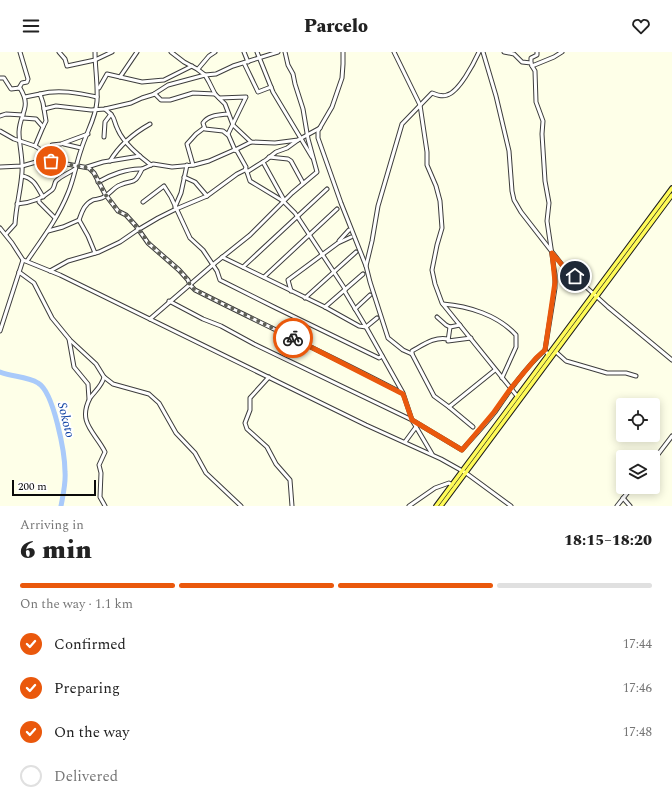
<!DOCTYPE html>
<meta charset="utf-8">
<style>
body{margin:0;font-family:Spectral,serif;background:#f6f6f6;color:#222;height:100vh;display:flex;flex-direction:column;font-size:15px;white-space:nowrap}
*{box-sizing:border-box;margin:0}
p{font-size:13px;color:#767676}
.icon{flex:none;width:22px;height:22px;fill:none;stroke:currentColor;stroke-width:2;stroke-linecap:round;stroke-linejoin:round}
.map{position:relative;height:454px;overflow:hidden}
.drawer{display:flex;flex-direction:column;background:#fff;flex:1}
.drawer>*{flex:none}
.buttons{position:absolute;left:616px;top:346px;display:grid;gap:8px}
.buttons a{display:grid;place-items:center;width:44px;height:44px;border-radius:4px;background:#fff;box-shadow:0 2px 10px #0003;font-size:20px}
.scale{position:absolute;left:12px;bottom:10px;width:84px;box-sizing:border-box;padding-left:4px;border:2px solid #0a0a0a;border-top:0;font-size:11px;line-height:14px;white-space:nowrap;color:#0a0a0a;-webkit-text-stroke:3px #fff;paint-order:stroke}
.pin{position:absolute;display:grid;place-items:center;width:34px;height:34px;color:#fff;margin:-17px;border:2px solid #fff;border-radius:50%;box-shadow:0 1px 4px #0007}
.courier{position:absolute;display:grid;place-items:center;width:40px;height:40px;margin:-20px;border:3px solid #ea580c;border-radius:50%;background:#fff;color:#222;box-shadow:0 1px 5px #0007}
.overview em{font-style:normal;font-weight:800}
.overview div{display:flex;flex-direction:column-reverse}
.overview{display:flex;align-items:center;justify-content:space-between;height:68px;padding:0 20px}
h1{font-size:26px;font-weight:800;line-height:30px}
.bar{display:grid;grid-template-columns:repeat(4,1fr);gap:6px 4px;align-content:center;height:48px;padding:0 20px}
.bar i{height:5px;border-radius:3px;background:#e0e0e0}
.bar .active{background:#ea580c}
.bar p{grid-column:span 4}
ol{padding:0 20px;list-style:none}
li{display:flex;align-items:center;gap:12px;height:44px}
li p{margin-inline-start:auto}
li .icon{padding:4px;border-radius:50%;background:#ea580c;color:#fff;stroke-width:4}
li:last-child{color:#767676}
li i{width:22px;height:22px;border:2px solid #e0e0e0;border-radius:50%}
header{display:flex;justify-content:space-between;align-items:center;height:52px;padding:0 20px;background:#fff;font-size:18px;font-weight:800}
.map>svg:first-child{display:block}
</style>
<header><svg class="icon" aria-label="menu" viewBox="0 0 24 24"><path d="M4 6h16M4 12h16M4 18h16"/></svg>Parcelo<svg class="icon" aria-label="heart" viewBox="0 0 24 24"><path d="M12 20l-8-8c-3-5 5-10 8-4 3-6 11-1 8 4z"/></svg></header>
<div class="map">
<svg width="672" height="454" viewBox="0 0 672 454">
<rect width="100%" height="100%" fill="#feffe8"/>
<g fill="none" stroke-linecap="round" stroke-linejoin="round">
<path stroke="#a9cafa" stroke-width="5" d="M 0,320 C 12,325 27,324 38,331 C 54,340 65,402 65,420 C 66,431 63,443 61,454"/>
<defs>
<g id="minor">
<path d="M 59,0 L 65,7 L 67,14 L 95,8 L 112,0"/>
<path d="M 171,0 L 184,10 L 197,17 L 205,23 L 209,30 L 215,42 L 225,52 L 233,73 L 251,90 L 275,91 L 298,88 L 320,76"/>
<path d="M 244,0 L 248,10"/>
<path d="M 257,0 L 273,40 L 312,105"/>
<path d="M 343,0 L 343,12 L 342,26 L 332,55 L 318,79 L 318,86 L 341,151 L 366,214 L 370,230 L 388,286 L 403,298 L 412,302 L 434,344 L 449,355 L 495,318"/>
<path d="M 394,0 L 420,53 L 427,100 L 427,113 L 436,134 L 440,149 L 442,176 L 437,193 L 432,218 L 435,232 L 442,251 L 517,344"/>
<path d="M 483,0 L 496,44 L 509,99 L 512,139 L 514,148 L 521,160 L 563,214 L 608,255 L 672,308"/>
<path d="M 504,0 L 514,2 L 522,10 L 531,11 L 532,14"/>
<path d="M 244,11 L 258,40 L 271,35"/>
<path d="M 531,11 L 531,6 L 537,3 L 537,0"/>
<path d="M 198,17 L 209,4 L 215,0"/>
<path d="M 120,25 L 137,0"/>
<path d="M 0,26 L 4,26 L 11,37 L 20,36 C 32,56 20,60 19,80 C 19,93 23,106 22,120 C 21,137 16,154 15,172 L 6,182"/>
<path d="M 19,36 L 22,31 L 27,30 L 28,27 L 20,0"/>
<path d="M 99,36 L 107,22 L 142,30 L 164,28 L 192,14"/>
<path d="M 40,42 C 58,37 79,41 97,45"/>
<path d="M 154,42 L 168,33 L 205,23 L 216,22 L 233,14 L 278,0"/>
<path d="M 25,45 L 40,42 L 43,51 L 46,69 L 43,75"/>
<path d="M 219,46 L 246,45 L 228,82 L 235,98 L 251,90"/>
<path d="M 44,57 L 56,54 L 91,58 L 105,57 L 131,51 L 142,46 L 155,42 L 161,48 L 170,48 L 193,41 L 215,42"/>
<path d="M 105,57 C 117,67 112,66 118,78 C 123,90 140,105 151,113"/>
<path d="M 228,62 C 219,63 208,63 203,71 L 205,77 L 223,79 L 228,83"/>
<path d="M 0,64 L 6,62 L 23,63"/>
<path d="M 23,66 L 36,67 L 43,75 L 35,94"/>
<path d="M 0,79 L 14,87 L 35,94 L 61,111 L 89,116 L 94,121 L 105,142 L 118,159 L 126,163 L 136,174 L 148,191 L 179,218 L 188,228 L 190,233 L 195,238 C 264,273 334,305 402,341"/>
<path d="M 104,85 L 105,70 L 111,62"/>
<path d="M 64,92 L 81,96"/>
<path d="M 49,102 L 52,93 L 61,92 L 88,82"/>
<path d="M 269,105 L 288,107 L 291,109 L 303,131"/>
<path d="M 110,109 C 119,94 134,81 150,72"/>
<path d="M 263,110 L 284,148"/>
<path d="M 193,113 L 187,92 L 196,82 L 204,76"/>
<path d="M 0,115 L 22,114 L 36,110 L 58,108"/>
<path d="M 87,115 L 103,110 L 140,104"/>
<path d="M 246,117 L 250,129 L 283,149 L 295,161 L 345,237 L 345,240 L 366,275 L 403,341 L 412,368 L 462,398 C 473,385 485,373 495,360 C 510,338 525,316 545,298"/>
<path d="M 247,120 L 266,108 L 276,100 L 287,96 L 298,88"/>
<path d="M 22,124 C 34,126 37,135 43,145"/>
<path d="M 184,125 L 195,130 L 207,144"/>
<path d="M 98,130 C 110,123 128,116 142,117"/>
<path d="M 39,148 L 39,150 L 55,166"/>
<path d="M 143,150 L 164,134 L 171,145 L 190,186 L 203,198 L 217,219 L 220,228 L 276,256 L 379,306 L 382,304"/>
<path d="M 17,152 C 31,151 42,147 52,138 C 55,135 54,132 56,129 C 61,124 69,121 75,117"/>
<path d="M 175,155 L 181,141 L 187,113"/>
<path d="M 79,168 L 88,184 L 95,201"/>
<path d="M 0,176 L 12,191 L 23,208 L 60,223 L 366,373 L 441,407 L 466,421 L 511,454"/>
<path d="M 48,179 L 63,175 L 79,168 C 82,160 84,152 93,148 C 97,147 102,147 105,144 C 111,141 114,135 120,133 C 134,127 134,134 142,117 L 153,112 L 172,115 L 194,113 L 209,109 L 234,98 L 237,99 L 246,115 L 245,118 L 237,122 L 207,144 L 176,157 L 158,166 L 136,179 L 120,190 L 99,200 L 68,209 L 50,219"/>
<path d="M 339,189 L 349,178"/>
<path d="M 222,205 L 325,255 L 359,274 L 366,275 L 377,266"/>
<path d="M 27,209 C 42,187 58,166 68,141 C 74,127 76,112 81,98 C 86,81 96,66 97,49 C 98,32 95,16 95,0"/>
<path d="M 366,214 L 372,189 L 378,154 L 402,72 L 432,41 C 437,43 442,45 447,43 C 459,40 474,11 479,0"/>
<path d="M 243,215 L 327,137"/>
<path d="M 19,220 L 34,231 L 52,266 L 70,288 L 96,312 L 104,325 L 113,332 L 149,342 L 159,351 L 176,381 L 195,401 L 206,421 L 241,454"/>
<path d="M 264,225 L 337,157"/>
<path d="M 291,239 L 288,228 L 338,191 L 351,185"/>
<path d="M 305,246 L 356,200"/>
<path d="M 169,249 L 203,267 L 221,274 L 254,292 L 412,368 L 432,402"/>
<path d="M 443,252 C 468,254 498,263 516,283 L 516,295 L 502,326"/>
<path d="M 325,255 L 363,222"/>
<path d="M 355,257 L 370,243"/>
<path d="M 437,265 L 446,273 L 450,275 L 460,273"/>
<path d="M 150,267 L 215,211 L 250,183 L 292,141 L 317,120 L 308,87 L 303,57 L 295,32 L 293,22 L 288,13 L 285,0"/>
<path d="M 450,275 L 448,289 L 471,286"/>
<path d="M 0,279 L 23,208"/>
<path d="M 69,287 L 74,315 L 88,332 L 89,347"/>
<path d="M 556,300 L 566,309 L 590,316 L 607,321 L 626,321 L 636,324"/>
<path d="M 412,302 L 412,299 C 423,293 435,284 448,287"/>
<path d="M 548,303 L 545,298 L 555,236 L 555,223 L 547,169 L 549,151 L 545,129 L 542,82 L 543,69 L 536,50 L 535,19 L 532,14 L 554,5 L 562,0"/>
<path d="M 104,325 C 102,334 95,339 90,346 C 77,371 95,380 105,400 L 99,413 L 101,421 L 100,445 L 105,454"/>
<path d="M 269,325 L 250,346 L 250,358 L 245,371 L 247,377 L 267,395 L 276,412 L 290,428 L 292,454"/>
<path d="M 449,355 L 473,375"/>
<path d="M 405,390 L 416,375"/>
<path d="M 653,409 L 672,384"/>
<path d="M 623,446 L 630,454"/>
<path d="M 409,454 L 435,436 L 449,431 L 452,433"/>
<path d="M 617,454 L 632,435"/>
</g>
<g id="major">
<path d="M 436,454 L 672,136"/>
<path d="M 441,454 L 672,143"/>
</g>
</defs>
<use href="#minor" stroke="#3d3d3d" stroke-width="5"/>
<use href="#major" stroke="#1b1b1b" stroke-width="5.5"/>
<use href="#minor" stroke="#fff" stroke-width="3"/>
<use href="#major" stroke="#fffb58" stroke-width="3.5"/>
</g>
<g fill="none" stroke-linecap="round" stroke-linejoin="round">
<path stroke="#5f6058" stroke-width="4" stroke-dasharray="0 7.2" d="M 51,109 L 58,108 L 65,112 L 89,116 L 94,121 L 105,142 L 118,159 L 126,163 L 136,174 L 148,190 L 160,202 L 179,218 L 188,228 L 190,233 L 195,238 L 293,286"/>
<path stroke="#ea580c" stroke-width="5" d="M 293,286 L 403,342 L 412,368 L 462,398 L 494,360 L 511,336 L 536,306 L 545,298 L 555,230 L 552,201 L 563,214 L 575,224"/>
</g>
<g text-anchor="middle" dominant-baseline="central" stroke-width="4" stroke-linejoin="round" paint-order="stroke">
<g font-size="13" font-style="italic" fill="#0d40a2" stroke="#fff">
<text transform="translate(66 368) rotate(76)">Sokoto</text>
</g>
</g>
</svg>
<div class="buttons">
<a><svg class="icon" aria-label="locate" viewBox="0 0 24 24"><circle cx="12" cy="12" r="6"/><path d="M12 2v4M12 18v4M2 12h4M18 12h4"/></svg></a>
<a><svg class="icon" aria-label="layers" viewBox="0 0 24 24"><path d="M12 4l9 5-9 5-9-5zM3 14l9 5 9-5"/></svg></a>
</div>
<div class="scale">200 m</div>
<div class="pin" style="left:51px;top:109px;background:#ea580c"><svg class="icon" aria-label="bag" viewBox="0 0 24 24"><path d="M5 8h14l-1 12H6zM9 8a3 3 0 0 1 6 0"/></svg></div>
<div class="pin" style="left:575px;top:224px;background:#1f2937"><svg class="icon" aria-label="home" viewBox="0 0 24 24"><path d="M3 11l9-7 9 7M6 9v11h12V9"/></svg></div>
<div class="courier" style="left:293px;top:286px"><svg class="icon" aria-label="bike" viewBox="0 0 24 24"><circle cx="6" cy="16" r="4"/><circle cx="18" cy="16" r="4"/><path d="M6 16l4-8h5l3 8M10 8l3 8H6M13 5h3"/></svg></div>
</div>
<section class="drawer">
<div class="overview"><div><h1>6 min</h1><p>Arriving in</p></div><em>18:15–18:20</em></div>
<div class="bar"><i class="active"></i><i class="active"></i><i class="active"></i><i></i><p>On the way · 1.1 km</p></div>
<ol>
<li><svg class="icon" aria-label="check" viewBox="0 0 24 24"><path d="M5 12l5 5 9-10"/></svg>Confirmed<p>17:44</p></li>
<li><svg class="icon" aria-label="check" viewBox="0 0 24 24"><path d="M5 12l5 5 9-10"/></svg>Preparing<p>17:46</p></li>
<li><svg class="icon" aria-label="check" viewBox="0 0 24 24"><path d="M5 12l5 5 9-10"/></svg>On the way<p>17:48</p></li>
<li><i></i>Delivered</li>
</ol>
</section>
